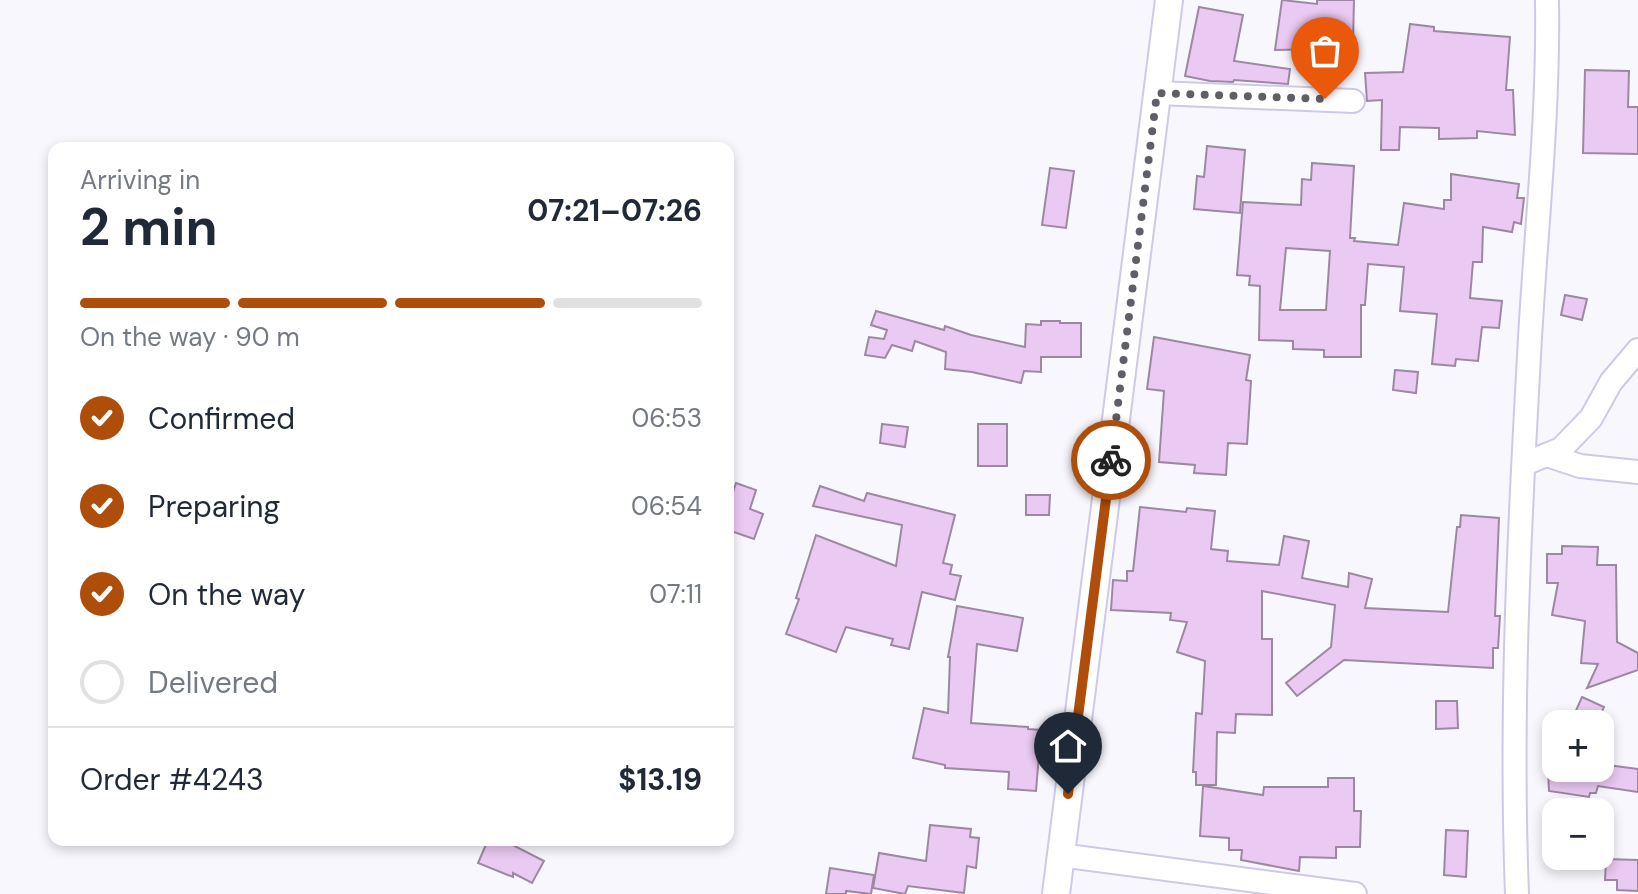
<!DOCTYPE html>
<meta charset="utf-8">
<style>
body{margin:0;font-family:"DM Sans",sans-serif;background:#f2f2f3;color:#1f2937;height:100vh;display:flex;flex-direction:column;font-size:30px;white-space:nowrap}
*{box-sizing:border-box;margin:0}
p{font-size:26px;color:#747a83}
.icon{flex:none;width:44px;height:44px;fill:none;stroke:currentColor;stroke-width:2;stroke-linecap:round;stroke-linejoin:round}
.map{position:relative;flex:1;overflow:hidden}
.sheet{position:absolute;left:48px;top:142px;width:686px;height:704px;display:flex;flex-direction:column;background:#fff;border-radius:16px;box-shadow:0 4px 12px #0003}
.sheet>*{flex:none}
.fabs{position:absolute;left:1542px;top:710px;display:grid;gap:16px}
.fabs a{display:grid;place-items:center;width:72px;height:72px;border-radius:16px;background:#fff;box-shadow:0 4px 12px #0003;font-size:40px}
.pin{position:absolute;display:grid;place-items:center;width:68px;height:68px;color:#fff;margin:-82px -34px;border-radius:50% 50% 50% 0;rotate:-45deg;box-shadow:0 0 8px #0007}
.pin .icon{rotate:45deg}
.courier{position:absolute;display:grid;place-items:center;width:80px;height:80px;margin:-40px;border:6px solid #af4e0b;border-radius:50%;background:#fff;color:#222;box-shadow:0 2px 10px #0007}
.summary em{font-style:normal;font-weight:700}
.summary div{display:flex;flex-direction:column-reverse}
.summary{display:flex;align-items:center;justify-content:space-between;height:136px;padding:0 32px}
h1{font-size:52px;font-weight:700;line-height:60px}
.bar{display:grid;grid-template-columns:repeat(4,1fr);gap:12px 8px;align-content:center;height:96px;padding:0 32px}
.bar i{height:10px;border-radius:6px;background:#e0e1e3}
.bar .on{background:#af4e0b}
.bar p{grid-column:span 4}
.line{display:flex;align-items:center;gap:20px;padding:0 32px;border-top:2px solid #e0e1e3}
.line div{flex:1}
ol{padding:0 32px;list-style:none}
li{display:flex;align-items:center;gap:24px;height:88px}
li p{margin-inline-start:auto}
li .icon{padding:8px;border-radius:50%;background:#af4e0b;color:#fff;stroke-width:4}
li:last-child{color:#747a83}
li i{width:44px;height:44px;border:4px solid #e0e1e3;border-radius:50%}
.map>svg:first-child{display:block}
</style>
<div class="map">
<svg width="1638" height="894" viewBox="0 0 1638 894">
<rect width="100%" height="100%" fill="#f9f7fe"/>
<g fill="#eac9f2" stroke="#9d88a2" stroke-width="2" fill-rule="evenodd">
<path d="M 1282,0 L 1317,4 L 1317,0 L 1354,0 L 1353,41 L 1325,41 L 1325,49 L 1275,50 Z"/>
<path d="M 1199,7 L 1243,15 L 1234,61 L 1290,69 L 1288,84 L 1234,80 L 1233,82 L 1210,81 L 1185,76 Z"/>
<path d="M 1410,24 L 1434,27 L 1434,31 L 1510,37 L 1506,90 L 1513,90 L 1515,135 L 1477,131 L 1477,138 L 1439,139 L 1439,128 L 1400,127 L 1399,150 L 1381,150 L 1382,100 L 1367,101 L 1365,73 L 1403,72 Z"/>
<path d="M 1585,70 L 1629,71 L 1628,107 L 1638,107 L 1638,154 L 1583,153 Z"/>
<path d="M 1207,146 L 1245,150 L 1240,213 L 1194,209 L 1197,176 L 1204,177 Z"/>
<path d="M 1312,163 L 1354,166 L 1350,238 L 1355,238 L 1354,241 L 1398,245 L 1404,203 L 1444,209 L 1444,200 L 1451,200 L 1451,174 L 1519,184 L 1517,198 L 1524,198 L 1521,224 L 1514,222 L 1512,232 L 1483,227 L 1482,262 L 1473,262 L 1470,298 L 1502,301 L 1499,328 L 1482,327 L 1478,361 L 1456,359 L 1455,366 L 1432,364 L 1437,314 L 1400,311 L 1404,267 L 1368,264 L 1365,305 L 1361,305 L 1361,357 L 1324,357 L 1324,350 L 1293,349 L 1293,341 L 1259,340 L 1260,286 L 1249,285 L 1250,276 L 1237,275 L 1243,202 L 1301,205 L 1302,179 L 1311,180 ZM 1286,248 L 1330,251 L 1326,310 L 1280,310 Z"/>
<path d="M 1050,168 L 1074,171 L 1066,228 L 1042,225 Z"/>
<path d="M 1565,295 L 1587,299 L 1582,320 L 1561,315 Z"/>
<path d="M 876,311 L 944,330 L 945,326 L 971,335 L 1025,347 L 1026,324 L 1041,325 L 1041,321 L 1060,321 L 1060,323 L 1081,323 L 1081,357 L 1041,357 L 1041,372 L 1024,371 L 1021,383 L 972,372 L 945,369 L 946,352 L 915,341 L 912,351 L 892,345 L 885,358 L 865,355 L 869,337 L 884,339 L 887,330 L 871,325 Z"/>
<path d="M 1154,337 L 1250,355 L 1246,380 L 1251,381 L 1247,444 L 1228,443 L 1226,475 L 1194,473 L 1195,465 L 1159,462 L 1164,391 L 1147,389 Z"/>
<path d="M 1395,370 L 1418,372 L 1416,393 L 1393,390 Z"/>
<path d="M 882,424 L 908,427 L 905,447 L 880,443 Z"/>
<rect x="978" y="424" width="29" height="42"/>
<path d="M 736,483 L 756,490 L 750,509 L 763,514 L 754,539 L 728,530 L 728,507 Z"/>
<path d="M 820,486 L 864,501 L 867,493 L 955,515 L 943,563 L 952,565 L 950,574 L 961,576 L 955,600 L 922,592 L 909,649 L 891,645 L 893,639 L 846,627 L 836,652 L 786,634 L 799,599 L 796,598 L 816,535 L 896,566 L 902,525 L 813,506 Z"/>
<path d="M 1026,495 L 1050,495 L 1049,515 L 1026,515 Z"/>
<path d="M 1140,507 L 1186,512 L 1187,508 L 1215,511 L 1211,549 L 1228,551 L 1227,561 L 1279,565 L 1284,536 L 1309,541 L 1302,578 L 1348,587 L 1349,573 L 1372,579 L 1365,608 L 1448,612 L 1457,527 L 1460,527 L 1461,515 L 1499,518 L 1495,616 L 1500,616 L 1498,648 L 1493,648 L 1493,668 L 1344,660 L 1297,696 L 1286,683 L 1331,647 L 1335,605 L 1262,591 L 1262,639 L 1272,639 L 1272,715 L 1236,714 L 1235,733 L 1217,732 L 1216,785 L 1196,785 L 1196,772 L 1193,772 L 1196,713 L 1202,714 L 1205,661 L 1177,652 L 1187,622 L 1170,620 L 1171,613 L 1111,610 L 1113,580 L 1127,581 L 1127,571 L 1133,571 Z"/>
<path d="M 1562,546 L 1598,547 L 1597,565 L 1616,565 L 1617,642 L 1638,653 L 1638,670 L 1587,688 L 1598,664 L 1581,663 L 1585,621 L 1552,615 L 1558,583 L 1547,583 L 1547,554 L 1562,554 Z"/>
<path d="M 957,606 L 1023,618 L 1017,651 L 977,644 L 971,723 L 1028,727 L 1028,729 L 1041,730 L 1036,791 L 1008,789 L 1009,772 L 945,768 L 945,765 L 913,758 L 924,708 L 948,713 L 950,657 L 948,657 Z"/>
<path d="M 1582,697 L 1604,707 L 1596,724 L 1570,724 Z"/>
<path d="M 1436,701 L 1457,701 L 1458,728 L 1436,729 Z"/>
<path d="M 1600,764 L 1638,769 L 1638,792 L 1598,786 L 1596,793 L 1590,793 L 1589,797 L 1549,791 L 1548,768 L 1600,768 Z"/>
<path d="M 1328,778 L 1354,778 L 1354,811 L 1361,811 L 1360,847 L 1336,847 L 1336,858 L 1300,857 L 1299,871 L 1241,860 L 1242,850 L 1229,850 L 1229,838 L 1200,836 L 1203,786 L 1263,795 L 1264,787 L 1328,787 Z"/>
<path d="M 930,825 L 971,829 L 970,837 L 979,838 L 976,868 L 967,866 L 964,893 L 908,886 L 905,894 L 873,888 L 879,853 L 926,861 Z"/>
<path d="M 1446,830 L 1468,831 L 1466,877 L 1444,875 Z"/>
<path d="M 488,840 L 503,840 L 544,861 L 532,883 L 513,873 L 513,877 L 478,863 Z"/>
<path d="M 1606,859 L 1638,860 L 1638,891 L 1617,890 L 1617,880 L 1605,880 Z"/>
<path d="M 830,868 L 874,875 L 871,894 L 846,891 L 846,894 L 826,894 Z"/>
</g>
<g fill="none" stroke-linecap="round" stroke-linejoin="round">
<defs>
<g id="minor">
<path d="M 1157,93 L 1353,101"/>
<path d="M 1547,455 L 1580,466 L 1638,472"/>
<path d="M 1524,464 L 1561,449 L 1591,418 L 1611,382 L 1638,350"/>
<path d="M 1060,855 L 1355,894"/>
<path d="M 1517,894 C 1510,715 1519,535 1529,356 C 1535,237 1549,119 1547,0"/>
</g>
<path id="tertiary" d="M 1056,894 L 1169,0"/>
</defs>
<use href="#minor" stroke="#d0c8e7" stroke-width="26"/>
<use href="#tertiary" stroke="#d0c8e7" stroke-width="30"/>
<use href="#minor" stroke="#fff" stroke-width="22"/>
<use href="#tertiary" stroke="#fff" stroke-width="26"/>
</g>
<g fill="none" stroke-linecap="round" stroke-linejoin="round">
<path stroke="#605e67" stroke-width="8" stroke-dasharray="0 14.4" d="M 1111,460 L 1157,93 L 1325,99"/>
<path stroke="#af4e0b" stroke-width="10" d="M 1068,794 L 1111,460"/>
</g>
</svg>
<div class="fabs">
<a>+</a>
<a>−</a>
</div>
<div class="pin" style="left:1325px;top:99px;background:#ea580c"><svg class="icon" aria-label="bag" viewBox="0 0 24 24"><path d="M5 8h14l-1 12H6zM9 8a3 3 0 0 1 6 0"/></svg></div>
<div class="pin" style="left:1068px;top:794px;background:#1f2937"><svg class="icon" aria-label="home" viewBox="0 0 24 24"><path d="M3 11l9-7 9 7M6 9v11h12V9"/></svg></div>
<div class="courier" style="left:1111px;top:460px"><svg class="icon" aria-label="bike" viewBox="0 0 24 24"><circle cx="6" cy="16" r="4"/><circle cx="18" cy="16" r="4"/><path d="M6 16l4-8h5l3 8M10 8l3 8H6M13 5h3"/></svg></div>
<section class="sheet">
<div class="summary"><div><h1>2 min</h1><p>Arriving in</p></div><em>07:21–07:26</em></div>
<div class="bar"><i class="on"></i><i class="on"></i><i class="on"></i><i></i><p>On the way · 90 m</p></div>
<ol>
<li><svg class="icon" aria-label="check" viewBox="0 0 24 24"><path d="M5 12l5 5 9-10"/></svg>Confirmed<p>06:53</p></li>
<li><svg class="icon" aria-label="check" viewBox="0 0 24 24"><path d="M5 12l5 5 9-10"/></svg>Preparing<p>06:54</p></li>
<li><svg class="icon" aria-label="check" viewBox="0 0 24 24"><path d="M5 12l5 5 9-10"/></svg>On the way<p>07:11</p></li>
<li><i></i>Delivered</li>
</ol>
<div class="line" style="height:104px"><div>Order #4243</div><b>$13.19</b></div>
</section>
</div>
